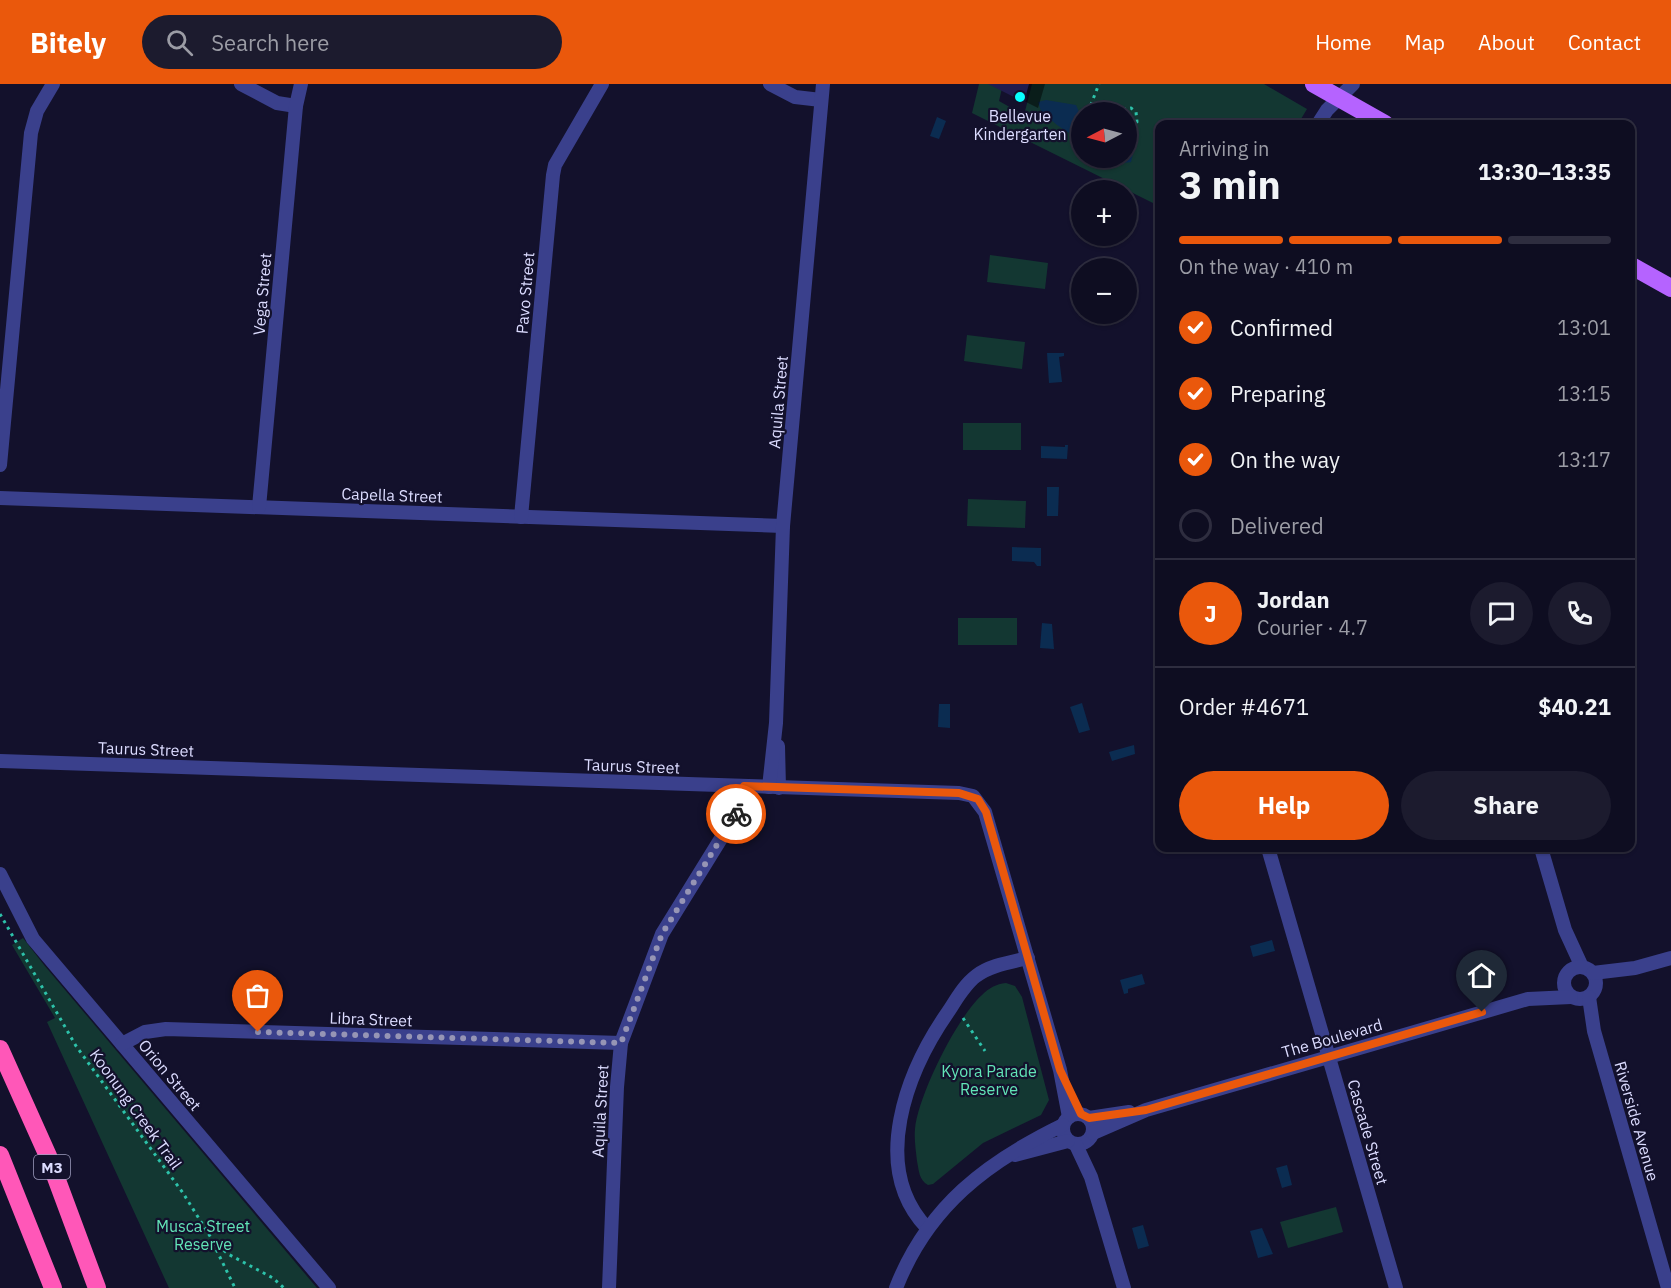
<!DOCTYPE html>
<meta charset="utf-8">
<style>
body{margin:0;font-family:"IBM Plex Sans",sans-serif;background:#1c1b2e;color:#f1f3f6;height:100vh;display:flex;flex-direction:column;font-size:22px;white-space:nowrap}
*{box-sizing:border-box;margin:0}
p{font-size:20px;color:#9b9ca5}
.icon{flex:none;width:33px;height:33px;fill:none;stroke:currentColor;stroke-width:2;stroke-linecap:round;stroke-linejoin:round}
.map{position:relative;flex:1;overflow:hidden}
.details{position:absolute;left:1155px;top:36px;width:480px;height:732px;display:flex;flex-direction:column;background:#0e0d21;border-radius:12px;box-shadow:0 2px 4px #0004,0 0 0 2px #2e2d3f}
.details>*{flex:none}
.needle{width:39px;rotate:264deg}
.controls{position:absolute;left:1071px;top:18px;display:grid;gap:12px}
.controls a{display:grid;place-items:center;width:66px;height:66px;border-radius:50%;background:#0e0d21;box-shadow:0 2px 4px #0004,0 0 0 2px #2e2d3f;font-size:30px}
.pin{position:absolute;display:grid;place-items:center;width:51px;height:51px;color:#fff;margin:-62px -26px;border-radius:50% 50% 50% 0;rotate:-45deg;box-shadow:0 0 6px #0007}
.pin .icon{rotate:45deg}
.courier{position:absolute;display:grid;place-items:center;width:60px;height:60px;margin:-30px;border:4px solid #ea580c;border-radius:50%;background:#fff;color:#222;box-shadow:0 2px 8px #0007}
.summary em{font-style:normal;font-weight:700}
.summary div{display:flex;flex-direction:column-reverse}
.summary{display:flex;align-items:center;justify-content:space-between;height:102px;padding:0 24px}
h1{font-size:39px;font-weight:700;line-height:45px}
.bar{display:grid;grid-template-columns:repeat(4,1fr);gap:9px 6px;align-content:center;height:72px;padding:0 24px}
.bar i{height:8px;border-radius:4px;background:#2e2d3f}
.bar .selected{background:#ea580c}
.bar p{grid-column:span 4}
.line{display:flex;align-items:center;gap:15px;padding:0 24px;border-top:2px solid #2e2d3f}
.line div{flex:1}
.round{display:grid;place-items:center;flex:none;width:63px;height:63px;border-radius:32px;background:#1c1b2e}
ol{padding:0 24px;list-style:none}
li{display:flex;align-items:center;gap:18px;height:66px}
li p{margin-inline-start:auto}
li .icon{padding:6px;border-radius:50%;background:#ea580c;color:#fff;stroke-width:4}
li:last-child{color:#9b9ca5}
li i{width:33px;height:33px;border:3px solid #2e2d3f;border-radius:50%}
.cta{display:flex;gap:12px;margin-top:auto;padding:12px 24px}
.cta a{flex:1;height:69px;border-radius:36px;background:#ea580c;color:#fff;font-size:24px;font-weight:700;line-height:69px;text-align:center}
.cta a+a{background:#1c1b2e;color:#f1f3f6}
header{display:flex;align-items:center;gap:36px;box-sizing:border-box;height:84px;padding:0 30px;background:#ea580c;color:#fff}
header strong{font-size:28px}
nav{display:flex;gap:33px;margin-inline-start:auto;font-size:21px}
.search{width:420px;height:54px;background:#1c1b2e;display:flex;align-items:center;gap:15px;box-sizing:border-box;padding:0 21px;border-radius:33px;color:#9b9ca5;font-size:22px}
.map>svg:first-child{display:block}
</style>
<header>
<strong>Bitely</strong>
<div class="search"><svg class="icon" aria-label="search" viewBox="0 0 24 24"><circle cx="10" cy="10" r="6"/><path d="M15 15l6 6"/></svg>Search here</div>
<nav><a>Home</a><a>Map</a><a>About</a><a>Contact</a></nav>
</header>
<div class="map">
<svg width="1671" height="1204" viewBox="0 0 1671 1204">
<rect width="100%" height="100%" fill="#13112c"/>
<g fill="#133732" fill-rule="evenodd">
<path d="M 979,0 L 1003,0 L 999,17 L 1024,31 L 1032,0 L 1264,0 L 1307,25 L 1298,40 L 1160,40 L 1159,122 L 972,29 ZM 1082,28 L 1126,28 L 1126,74 L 1082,74 Z"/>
<path d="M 990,171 L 1048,179 L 1045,205 L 987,198 Z"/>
<path d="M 967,251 L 1025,258 L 1022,285 L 964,277 Z"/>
<rect x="963" y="339" width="58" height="27"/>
<path d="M 968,415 L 1026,417 L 1025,444 L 967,442 Z"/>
<rect x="958" y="534" width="59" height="27"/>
<path d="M 23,854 L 44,881 L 317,1204 L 169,1204 L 47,938 L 55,934 L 12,861 Z"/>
<path d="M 1006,899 L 1015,902 L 1022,913 L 1049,1016 L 1041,1031 L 983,1059 L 933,1100 L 928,1101 C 919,1096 919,1087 917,1077 C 916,1067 914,1056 915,1045 C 918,1012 957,933 982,911 C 989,904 996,900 1006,899 Z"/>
<path d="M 1336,1123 L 1343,1148 L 1288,1164 L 1280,1138 Z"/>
</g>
<g fill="#0b2c51">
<path d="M 1046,16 L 1076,21 L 1081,32 L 1081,57 L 1057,41 L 1041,27 L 1038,18 Z"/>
<path d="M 937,33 L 946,37 L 939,55 L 930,52 Z"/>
<path d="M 1127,54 L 1137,54 L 1131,78 L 1116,80 L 1104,74 L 1126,74 Z"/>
<path d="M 1047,269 L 1064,269 L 1064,272 L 1059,273 L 1062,298 L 1049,299 Z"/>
<path d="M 1065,361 L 1068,361 L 1067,375 L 1041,374 L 1041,362 L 1065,363 Z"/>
<path d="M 1047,403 L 1059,403 L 1058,432 L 1047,432 Z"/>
<path d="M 1012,463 L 1041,464 L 1041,482 L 1037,482 L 1034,478 L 1012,477 Z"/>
<path d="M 1042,539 L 1052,540 L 1054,565 L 1040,564 Z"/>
<path d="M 1082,619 L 1090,646 L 1079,649 L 1070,623 Z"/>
<path d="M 939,620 L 950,620 L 950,644 L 938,643 Z"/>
<path d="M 1134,661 L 1135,670 L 1112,677 L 1109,668 Z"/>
<path d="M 1272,856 L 1275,867 L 1253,873 L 1250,862 Z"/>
<path d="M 1142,890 L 1145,900 L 1128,905 L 1128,909 L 1124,910 L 1120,896 Z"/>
<path d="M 1287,1081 L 1292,1101 L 1282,1104 L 1276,1084 Z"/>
<path d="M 1143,1141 L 1149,1162 L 1138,1165 L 1132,1144 Z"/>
<path d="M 1262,1144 L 1273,1170 L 1258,1174 L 1250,1147 Z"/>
</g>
<path fill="#0007" d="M 1009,0 L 1045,0 L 1038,24 L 1020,15 Z"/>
<path fill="#211c4e" d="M 988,0 L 1029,0 L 1024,18 Z"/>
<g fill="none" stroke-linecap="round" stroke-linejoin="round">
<g stroke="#2dc2aa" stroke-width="3" stroke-dasharray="3 4.5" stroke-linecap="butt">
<path d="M 1088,28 L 1099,0"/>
<path d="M 1108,28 L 1131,24 L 1136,28 L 1137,38 L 1128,51"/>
<path d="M 0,830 L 76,962 L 183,1109 L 213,1157 L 228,1170 L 273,1194 L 284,1204"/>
<path d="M 963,934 L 985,967"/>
<path d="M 213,1159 L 235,1204"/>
</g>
<g stroke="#3a408c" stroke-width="14">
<path d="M 241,0 L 277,19 L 296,22"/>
<path d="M 770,0 L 795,13 L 821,16"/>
<path d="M 1318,40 L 1327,26 L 1353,0"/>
<path d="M 0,381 L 31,49 L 37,27 L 53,0"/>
<path d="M 0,414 L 783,442"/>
<path d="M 259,423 L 296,22 L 301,0"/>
<path d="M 521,433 L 553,91 L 555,81 L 602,0"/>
<path d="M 778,662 L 779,704"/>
<path d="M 0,677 L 959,709 L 973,712 L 985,728 L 1060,986 L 1069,1033"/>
<path d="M 769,703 L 776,639 L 783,442 L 823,0"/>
<path d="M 1268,764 L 1396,1204"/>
<path d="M 1541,764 L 1565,846 L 1582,883"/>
<path d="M 0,790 L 33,855 L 329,1204"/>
<circle cx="1580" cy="899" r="16"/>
<path d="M 1593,889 L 1635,884 L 1671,874"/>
<path d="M 1589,913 L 1594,947 L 1668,1204"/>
<path d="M 122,960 L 145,948 L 166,945 L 621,959"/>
<circle cx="1078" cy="1045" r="15"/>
<path d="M 1089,1034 L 1129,1028"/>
<path d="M 1093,1049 L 1146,1026 L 1528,915 L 1571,913"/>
<path d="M 1076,1061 L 1091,1093 L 1124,1204"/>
<path d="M 1015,1071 L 1068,1057"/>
<path d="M 927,1144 C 869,1083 907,987 948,928 C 956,916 964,901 976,892 C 990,881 1012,878 1028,874"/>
<path d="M 609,1204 L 617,1003 L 621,959 L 662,850 L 738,727 L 744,702"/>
<path d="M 896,1204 C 928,1122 987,1078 1063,1041"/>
</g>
<g stroke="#b563ff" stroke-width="18">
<path d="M 1314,0 L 1385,40"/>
<path d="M 1630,181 L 1671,204"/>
</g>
<g stroke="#ff57b8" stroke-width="18">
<path d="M 0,965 L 48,1072 L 97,1204"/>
<path d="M 0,1071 L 53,1204"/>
</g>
</g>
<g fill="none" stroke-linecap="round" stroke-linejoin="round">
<path stroke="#9695b5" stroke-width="6" stroke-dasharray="0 10.8" d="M 258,948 L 621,959 L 662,850 L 736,730"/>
<path stroke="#ea580c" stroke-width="8" d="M 736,730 L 744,702 L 959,709 L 978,715 L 986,728 L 1060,986 L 1081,1030 L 1089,1034 L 1146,1026 L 1482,928"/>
</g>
<circle fill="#08ffff" stroke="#13112c" stroke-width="2" cx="1020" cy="13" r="6"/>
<g text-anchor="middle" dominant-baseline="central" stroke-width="4.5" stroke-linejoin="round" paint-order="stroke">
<rect fill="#13112c" stroke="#a09fc0" stroke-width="1.5" x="34" y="1071" width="36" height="24" rx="4.5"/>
<g font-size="15" font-weight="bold" fill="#dcdcff">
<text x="52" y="1083">M3</text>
</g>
<g font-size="16" fill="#dcdcff" stroke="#13112c">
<text x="1020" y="32">Bellevue<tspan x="1020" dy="18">Kindergarten</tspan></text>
</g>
<g font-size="16" fill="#dcdcff" stroke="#13112c">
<text transform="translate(525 209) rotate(-85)">Pavo Street</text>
<text transform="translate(262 210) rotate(-85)">Vega Street</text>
<text transform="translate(778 318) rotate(-85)">Aquila Street</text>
<text transform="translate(392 411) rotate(2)">Capella Street</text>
<text transform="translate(146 665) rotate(2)">Taurus Street</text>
<text transform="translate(632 682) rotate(2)">Taurus Street</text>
<text transform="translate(371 935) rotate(2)">Libra Street</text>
<text transform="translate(1332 954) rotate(-16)">The Boulevard</text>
<text transform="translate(170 991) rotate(50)">Orion Street</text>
<text transform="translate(136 1025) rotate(54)">Koonung Creek Trail</text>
<text transform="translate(600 1027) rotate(-87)">Aquila Street</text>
<text transform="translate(1637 1037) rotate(74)">Riverside Avenue</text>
<text transform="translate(1368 1048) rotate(74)">Cascade Street</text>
</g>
<g font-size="16" fill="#62e4b7" stroke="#13112c">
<text x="989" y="987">Kyora Parade<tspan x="989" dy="18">Reserve</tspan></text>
<text x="203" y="1142">Musca Street<tspan x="203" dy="18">Reserve</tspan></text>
</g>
</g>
</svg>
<div class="controls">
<a><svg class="needle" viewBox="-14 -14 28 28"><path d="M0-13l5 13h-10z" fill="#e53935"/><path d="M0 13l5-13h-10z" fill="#9b9ca5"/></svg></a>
<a>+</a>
<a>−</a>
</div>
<div class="pin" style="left:258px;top:948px;background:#ea580c"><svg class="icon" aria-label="bag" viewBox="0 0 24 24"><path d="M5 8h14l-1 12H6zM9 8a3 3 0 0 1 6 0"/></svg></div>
<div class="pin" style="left:1482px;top:928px;background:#1f2937"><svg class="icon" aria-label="home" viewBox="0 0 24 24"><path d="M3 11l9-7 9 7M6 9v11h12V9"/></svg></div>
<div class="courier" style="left:736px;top:730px"><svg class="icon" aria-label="bike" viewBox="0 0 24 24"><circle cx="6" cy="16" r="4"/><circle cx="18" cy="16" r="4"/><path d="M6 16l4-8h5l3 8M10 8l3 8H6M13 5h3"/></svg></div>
<section class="details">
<div class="summary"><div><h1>3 min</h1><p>Arriving in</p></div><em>13:30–13:35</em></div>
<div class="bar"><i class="selected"></i><i class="selected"></i><i class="selected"></i><i></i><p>On the way · 410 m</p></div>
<ol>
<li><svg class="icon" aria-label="check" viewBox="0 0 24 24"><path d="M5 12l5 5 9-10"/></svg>Confirmed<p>13:01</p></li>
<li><svg class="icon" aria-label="check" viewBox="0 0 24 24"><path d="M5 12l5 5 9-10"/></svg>Preparing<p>13:15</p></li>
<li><svg class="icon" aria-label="check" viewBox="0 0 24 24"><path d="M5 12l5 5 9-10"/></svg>On the way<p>13:17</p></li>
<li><i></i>Delivered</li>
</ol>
<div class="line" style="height:108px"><b class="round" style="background:#ea580c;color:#fff">J</b><div><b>Jordan</b><p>Courier · 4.7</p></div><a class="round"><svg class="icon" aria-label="chat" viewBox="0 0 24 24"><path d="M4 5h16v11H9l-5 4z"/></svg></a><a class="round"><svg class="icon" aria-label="phone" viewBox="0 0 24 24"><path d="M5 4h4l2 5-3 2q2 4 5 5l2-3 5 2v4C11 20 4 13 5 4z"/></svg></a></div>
<div class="line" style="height:78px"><div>Order #4671</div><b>$40.21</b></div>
<div class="cta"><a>Help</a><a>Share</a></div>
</section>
</div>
